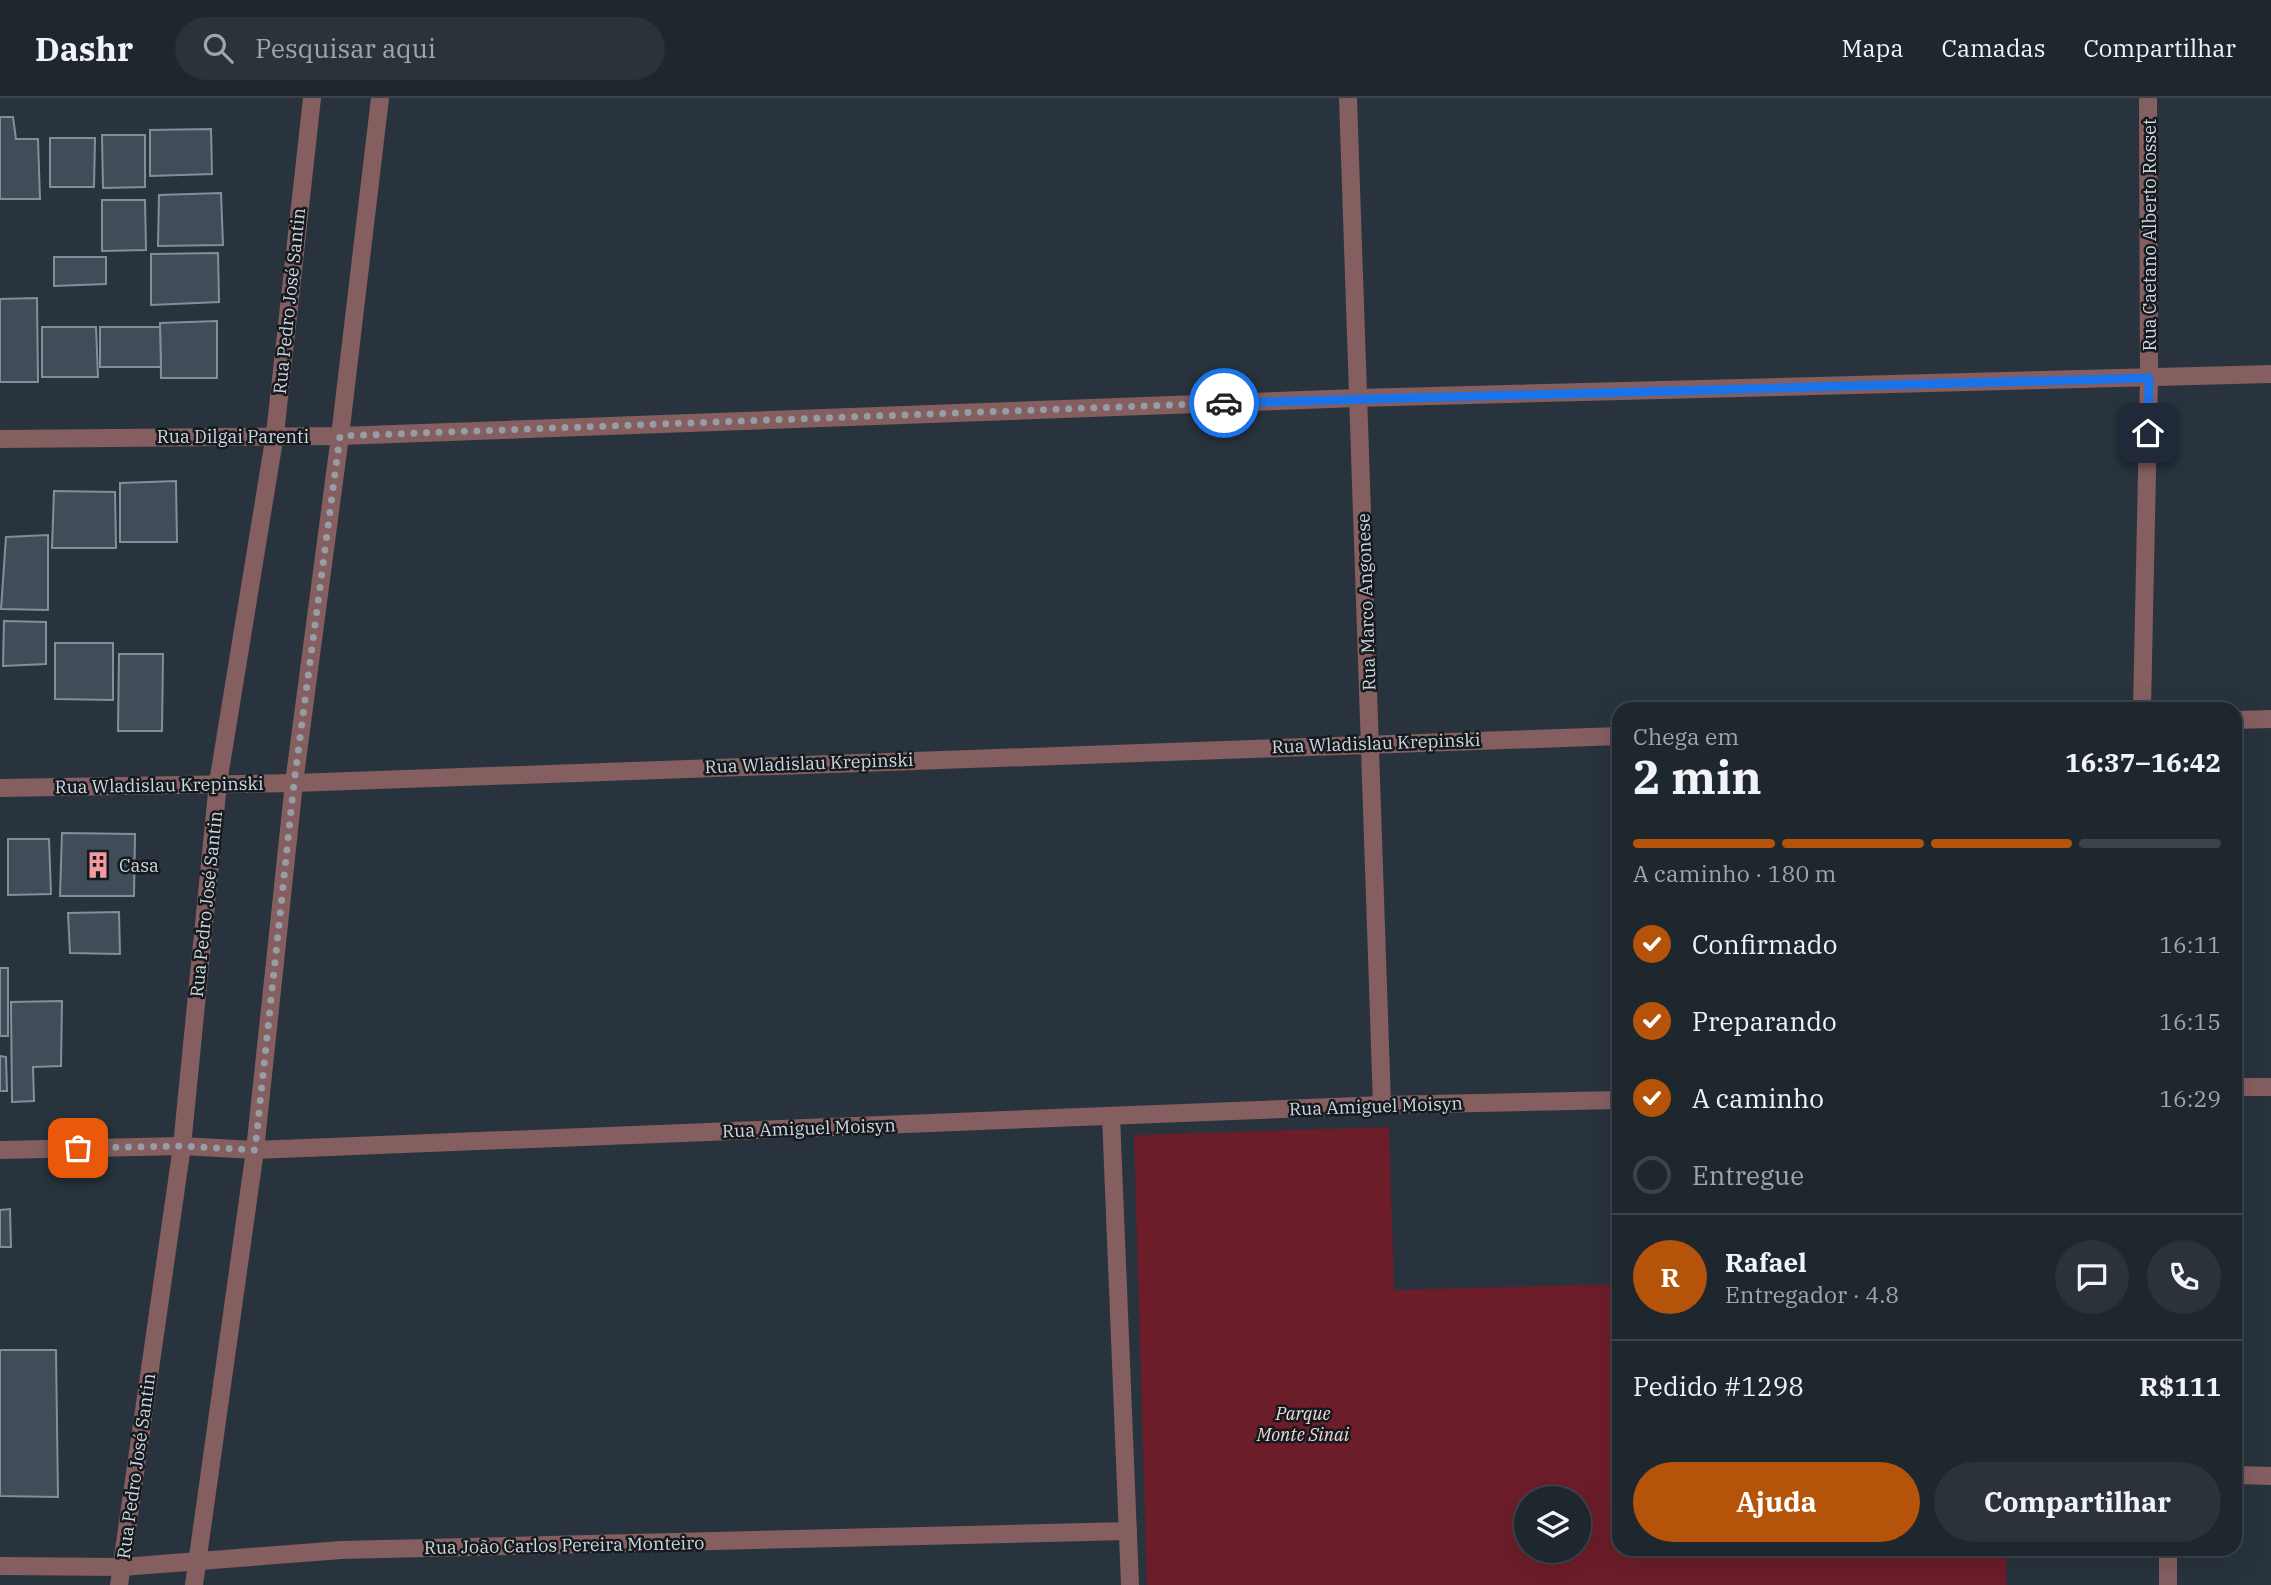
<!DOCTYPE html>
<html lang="pt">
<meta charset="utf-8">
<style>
body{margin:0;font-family:"IBM Plex Serif",serif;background:#2b323a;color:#f1f3f6;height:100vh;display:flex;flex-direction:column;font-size:26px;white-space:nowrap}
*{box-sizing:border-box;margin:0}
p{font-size:23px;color:#a1a5aa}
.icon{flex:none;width:38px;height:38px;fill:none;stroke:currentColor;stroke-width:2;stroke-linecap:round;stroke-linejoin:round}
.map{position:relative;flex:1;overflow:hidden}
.details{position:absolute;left:1612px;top:604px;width:630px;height:854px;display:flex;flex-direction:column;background:#1e262e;border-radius:21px;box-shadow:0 7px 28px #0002,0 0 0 2px #3c434a}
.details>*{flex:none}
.fabs{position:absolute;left:1514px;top:1388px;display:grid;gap:14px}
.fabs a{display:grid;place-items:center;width:77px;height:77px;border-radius:50%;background:#1e262e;box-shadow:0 7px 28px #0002,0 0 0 2px #3c434a;font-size:35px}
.pin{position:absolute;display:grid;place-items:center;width:60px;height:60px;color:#fff;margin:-30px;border-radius:14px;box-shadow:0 4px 10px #0006}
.courier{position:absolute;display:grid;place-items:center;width:70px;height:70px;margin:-35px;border:5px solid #1a73e8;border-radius:50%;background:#fff;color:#222;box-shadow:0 2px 9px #0007}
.summary em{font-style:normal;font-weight:700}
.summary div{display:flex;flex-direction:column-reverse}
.summary{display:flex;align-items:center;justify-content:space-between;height:119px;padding:0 21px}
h1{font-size:46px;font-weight:700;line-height:52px}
.bar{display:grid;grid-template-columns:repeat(4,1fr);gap:10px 7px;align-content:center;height:84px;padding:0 21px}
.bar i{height:9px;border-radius:5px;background:#3c434a}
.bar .on{background:#b45309}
.bar p{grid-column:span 4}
.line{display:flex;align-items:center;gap:18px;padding:0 21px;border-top:2px solid #3c434a}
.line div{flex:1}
.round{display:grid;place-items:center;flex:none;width:74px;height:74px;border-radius:37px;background:#2b323a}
ol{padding:0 21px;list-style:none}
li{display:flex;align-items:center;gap:21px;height:77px}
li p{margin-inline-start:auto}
li .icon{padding:7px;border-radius:50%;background:#b45309;color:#fff;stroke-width:4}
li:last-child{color:#a1a5aa}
li i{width:38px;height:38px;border:4px solid #3c434a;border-radius:50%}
.primary-button{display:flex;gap:14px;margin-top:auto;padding:14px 21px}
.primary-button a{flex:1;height:80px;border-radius:42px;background:#b45309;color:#fff;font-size:28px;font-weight:700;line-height:80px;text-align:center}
.primary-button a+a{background:#2b323a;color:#f1f3f6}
header{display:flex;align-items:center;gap:42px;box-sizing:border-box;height:98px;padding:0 35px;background:#1e262e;border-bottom:2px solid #3c434a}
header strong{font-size:33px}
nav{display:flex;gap:38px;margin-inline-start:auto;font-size:24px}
.search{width:490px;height:63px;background:#2b323a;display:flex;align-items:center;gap:18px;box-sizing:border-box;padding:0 24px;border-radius:38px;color:#a1a5aa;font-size:26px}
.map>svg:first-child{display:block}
</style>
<header>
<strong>Dashr</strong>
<div class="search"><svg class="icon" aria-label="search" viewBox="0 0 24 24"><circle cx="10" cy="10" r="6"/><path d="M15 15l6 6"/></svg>Pesquisar aqui</div>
<nav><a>Mapa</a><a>Camadas</a><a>Compartilhar</a></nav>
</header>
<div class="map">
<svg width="2271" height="1487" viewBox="0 0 2271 1487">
<rect width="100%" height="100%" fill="#28333d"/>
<path fill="#6c1d29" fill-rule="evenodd" d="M 1389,1029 L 1394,1192 L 1619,1186 L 1619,1451 L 2005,1451 L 2007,1487 L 1147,1487 L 1134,1037 ZM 1526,1400 L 1578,1400 L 1578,1452 L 1526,1452 Z"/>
<g fill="#404c57" stroke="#828f9b" stroke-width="2">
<path d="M 0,19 L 13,19 L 16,41 L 38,41 L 40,101 L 0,101 Z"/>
<path d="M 211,31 L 212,76 L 150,78 L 150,32 Z"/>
<path d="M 102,37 L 145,37 L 145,89 L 103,90 Z"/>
<path d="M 50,40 L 95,40 L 94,89 L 50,89 Z"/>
<path d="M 221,95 L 223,147 L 158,148 L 159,97 Z"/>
<path d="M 102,102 L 145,102 L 146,152 L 102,153 Z"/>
<path d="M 218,155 L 219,204 L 151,207 L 151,156 Z"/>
<path d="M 54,159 L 106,159 L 106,186 L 54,188 Z"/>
<path d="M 37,200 L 38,284 L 0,284 L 0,201 Z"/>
<path d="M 217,223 L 217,280 L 161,280 L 160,225 Z"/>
<path d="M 42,229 L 96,229 L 98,279 L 42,279 Z"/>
<path d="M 100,229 L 160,229 L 161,269 L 100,269 Z"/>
<path d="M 176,383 L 177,444 L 120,444 L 120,385 Z"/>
<path d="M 54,393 L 115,394 L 116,450 L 52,450 Z"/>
<path d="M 48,437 L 48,512 L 1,511 L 6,439 Z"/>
<path d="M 4,523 L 46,524 L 46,566 L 3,568 Z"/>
<path d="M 55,545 L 113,545 L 113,602 L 55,601 Z"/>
<path d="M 119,556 L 163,556 L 162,633 L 118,633 Z"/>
<path d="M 62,735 L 135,736 L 134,798 L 60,798 Z"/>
<path d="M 8,741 L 49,741 L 51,796 L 8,797 Z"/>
<path d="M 119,814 L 120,856 L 70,855 L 68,815 Z"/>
<rect x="0" y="870" width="8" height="68"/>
<path d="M 62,903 L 61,968 L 33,969 L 34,1003 L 12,1004 L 11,904 Z"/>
<path d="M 0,958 L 6,959 L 7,993 L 0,993 Z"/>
<path d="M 10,1111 L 11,1149 L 0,1149 L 0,1112 Z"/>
<path d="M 0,1252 L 56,1252 L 58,1399 L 0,1398 Z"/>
</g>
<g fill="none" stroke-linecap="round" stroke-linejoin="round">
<g stroke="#855e60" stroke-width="18">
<path d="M 1348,0 L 1382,1007"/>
<path d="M 0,341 L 340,338 L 1357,300 L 2271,276"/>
<path d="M 2142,611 L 2149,280 L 2148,0"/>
<path d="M 2235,622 L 2271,621"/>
<path d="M 0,690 L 294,685 L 1619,638"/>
<path d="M 2235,989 L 2271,989"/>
<path d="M 1111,1018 L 1130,1487"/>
<path d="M 0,1052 L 182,1048 L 255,1052 L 1382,1007 L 1619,1002"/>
<path d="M 2235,1377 L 2271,1378"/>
<path d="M 2168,1451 L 2168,1487"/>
<path d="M 0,1468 L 122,1469 L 341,1452 L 1128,1433"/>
<path d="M 119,1487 L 182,1048 L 218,685 L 275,336 L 312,0"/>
<path d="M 194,1487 L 255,1052 L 294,685 L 340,338 L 380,0"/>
</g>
</g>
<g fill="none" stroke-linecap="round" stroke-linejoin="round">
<path stroke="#959da5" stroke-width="7" stroke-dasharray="0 12.6" d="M 78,1050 L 182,1048 L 255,1052 L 294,685 L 340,338 L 1224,305"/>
<path stroke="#1a73e8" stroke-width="9" d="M 1224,305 L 2149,280 L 2148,335"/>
</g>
<defs>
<symbol id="building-bare" viewBox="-9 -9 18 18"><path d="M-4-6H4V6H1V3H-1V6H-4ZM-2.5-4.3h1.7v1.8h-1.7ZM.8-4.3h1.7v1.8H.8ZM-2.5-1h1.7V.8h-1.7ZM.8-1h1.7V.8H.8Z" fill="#f49aa0" stroke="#151a1e" stroke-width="2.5" paint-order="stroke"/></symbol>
</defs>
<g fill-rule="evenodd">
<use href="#building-bare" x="79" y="748" width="38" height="38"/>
</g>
<g text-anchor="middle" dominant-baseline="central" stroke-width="5" stroke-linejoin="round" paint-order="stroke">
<g font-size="18" fill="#cfd6dd" stroke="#151a1e">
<text transform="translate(2149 137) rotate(-90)">Rua Caetano Alberto Rosset</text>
<text transform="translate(289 203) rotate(-84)">Rua Pedro José Santin</text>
<text x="233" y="338">Rua Dilgai Parenti</text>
<text transform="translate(1366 504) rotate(-92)">Rua Marco Angonese</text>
<text transform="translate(1376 645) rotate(-2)">Rua Wladislau Krepinski</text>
<text transform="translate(809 665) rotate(-2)">Rua Wladislau Krepinski</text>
<text transform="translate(159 687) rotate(-1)">Rua Wladislau Krepinski</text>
<text transform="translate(206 806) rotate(-84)">Rua Pedro José Santin</text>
<text transform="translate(1376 1008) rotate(-2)">Rua Amiguel Moisyn</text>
<text transform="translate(809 1030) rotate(-2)">Rua Amiguel Moisyn</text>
<text transform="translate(136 1368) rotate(-82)">Rua Pedro José Santin</text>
<text transform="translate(564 1447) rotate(-1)">Rua João Carlos Pereira Monteiro</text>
</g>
<g font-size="18" fill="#cfd6dd" stroke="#151a1e" text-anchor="start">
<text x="119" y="767">Casa</text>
</g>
<g font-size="18" font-style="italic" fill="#f2d8d8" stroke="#151a1e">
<text x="1303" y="1315">Parque<tspan x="1303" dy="21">Monte Sinai</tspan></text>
</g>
</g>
</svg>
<div class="fabs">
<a><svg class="icon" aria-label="layers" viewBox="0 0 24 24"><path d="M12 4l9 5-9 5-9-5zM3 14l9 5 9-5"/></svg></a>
</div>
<div class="pin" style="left:78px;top:1050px;background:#ea580c"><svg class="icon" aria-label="bag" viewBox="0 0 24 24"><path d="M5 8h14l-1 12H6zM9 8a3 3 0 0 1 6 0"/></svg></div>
<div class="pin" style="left:2148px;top:335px;background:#1f2937"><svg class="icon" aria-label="home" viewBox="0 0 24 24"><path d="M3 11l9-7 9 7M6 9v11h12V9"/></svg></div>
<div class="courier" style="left:1224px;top:305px"><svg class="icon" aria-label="car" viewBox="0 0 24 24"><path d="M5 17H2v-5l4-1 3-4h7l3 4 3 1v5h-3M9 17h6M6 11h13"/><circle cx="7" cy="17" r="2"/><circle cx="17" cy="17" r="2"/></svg></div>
<section class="details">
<div class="summary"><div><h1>2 min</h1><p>Chega em</p></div><em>16:37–16:42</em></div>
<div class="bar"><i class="on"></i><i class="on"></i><i class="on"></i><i></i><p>A caminho · 180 m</p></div>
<ol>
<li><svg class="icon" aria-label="check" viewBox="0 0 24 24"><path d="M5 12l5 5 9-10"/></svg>Confirmado<p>16:11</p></li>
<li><svg class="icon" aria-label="check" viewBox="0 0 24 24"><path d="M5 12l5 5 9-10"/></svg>Preparando<p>16:15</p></li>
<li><svg class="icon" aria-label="check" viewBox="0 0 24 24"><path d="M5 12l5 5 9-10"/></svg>A caminho<p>16:29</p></li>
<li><i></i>Entregue</li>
</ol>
<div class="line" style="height:126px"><b class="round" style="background:#b45309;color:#fff">R</b><div><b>Rafael</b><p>Entregador · 4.8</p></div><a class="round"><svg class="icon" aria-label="chat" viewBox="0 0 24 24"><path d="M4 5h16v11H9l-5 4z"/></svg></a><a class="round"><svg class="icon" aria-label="phone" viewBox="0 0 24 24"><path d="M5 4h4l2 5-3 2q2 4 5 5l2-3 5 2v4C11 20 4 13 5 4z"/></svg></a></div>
<div class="line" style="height:91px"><div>Pedido #1298</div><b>R$111</b></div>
<div class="primary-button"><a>Ajuda</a><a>Compartilhar</a></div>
</section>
</div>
